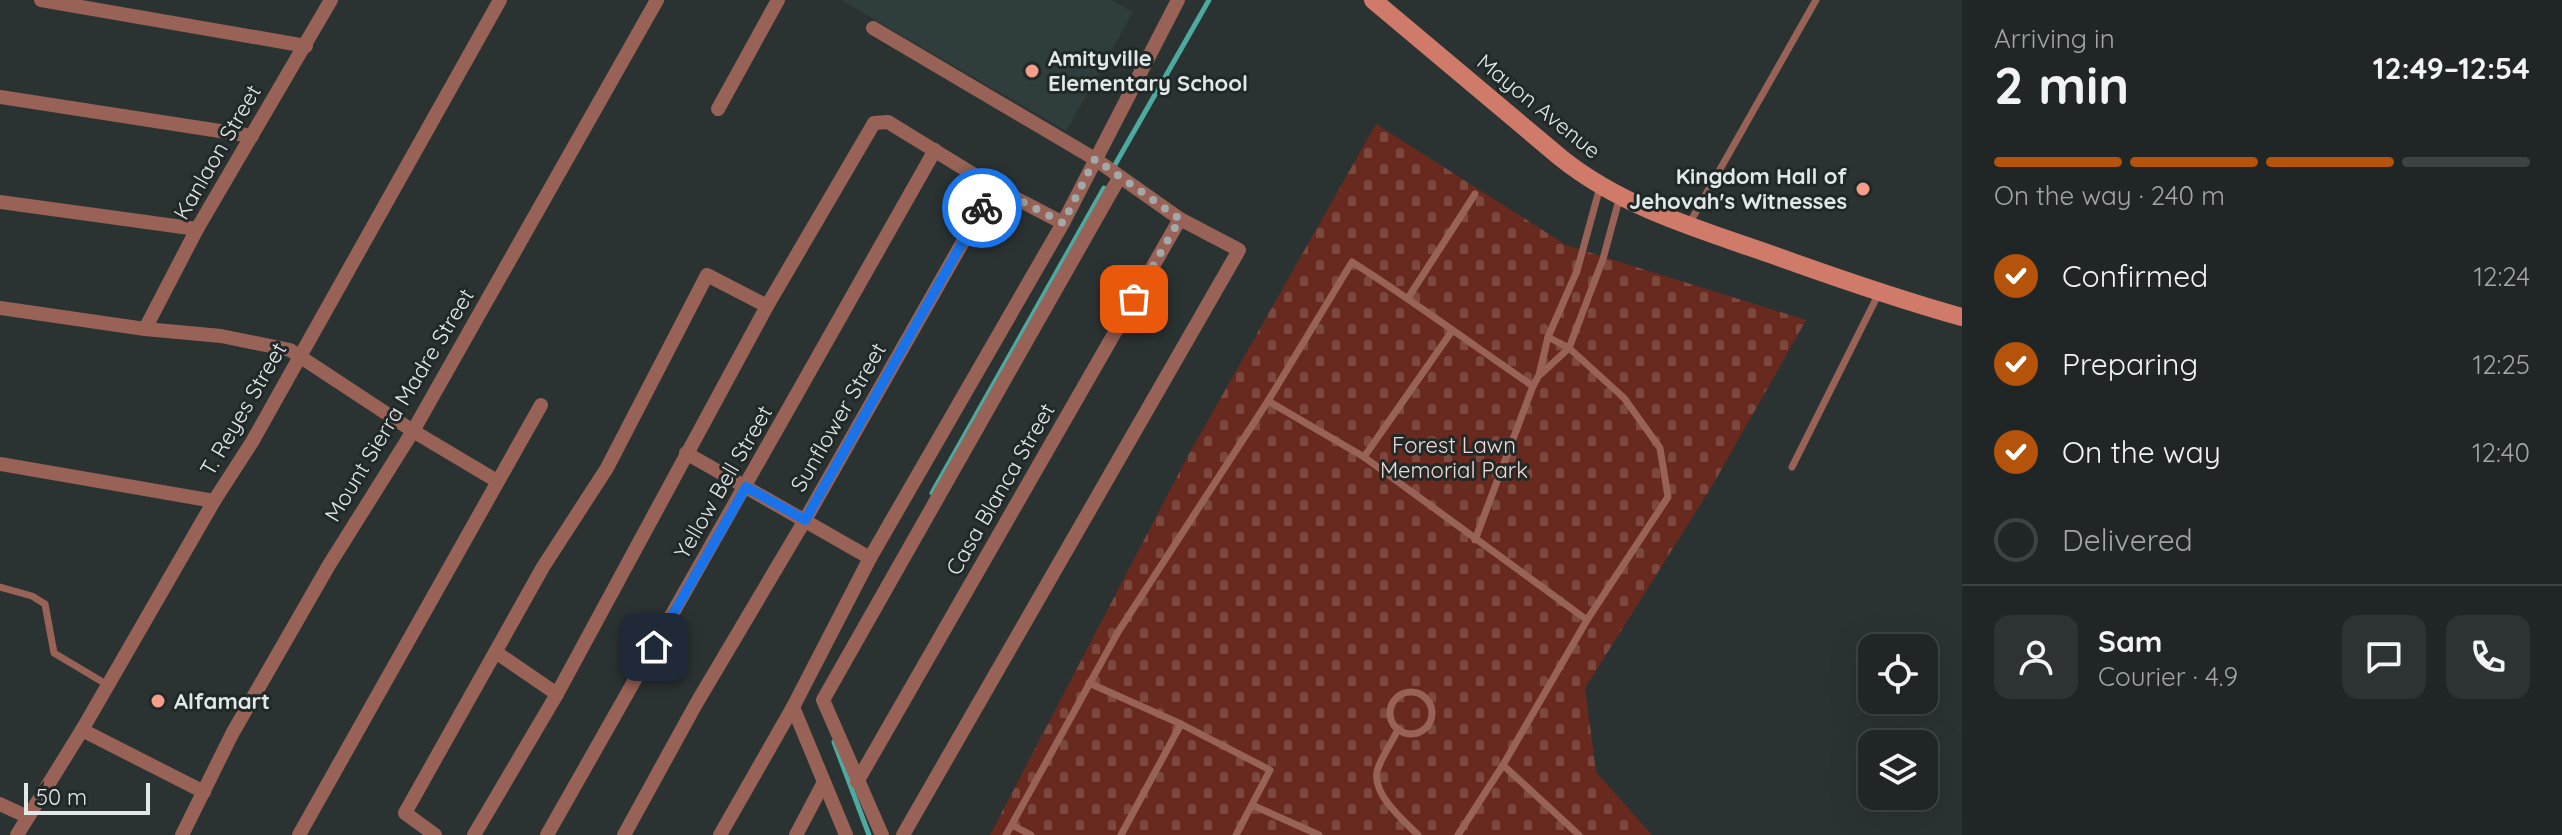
<!DOCTYPE html>
<meta charset="utf-8">
<style>
body{margin:0;font-family:Quicksand,sans-serif;background:#2d3232;color:#f1f3f6;height:100vh;display:flex;flex-direction:column;font-size:30px;white-space:nowrap}
*{box-sizing:border-box;margin:0}
p{font-size:26px;color:#a2a5a7}
.icon{flex:none;width:44px;height:44px;fill:none;stroke:currentColor;stroke-width:2;stroke-linecap:round;stroke-linejoin:round}
.map{position:relative;flex:1;overflow:hidden}
.drawer{display:flex;flex-direction:column;background:#202626;width:600px}
.drawer>*{flex:none}
.controls{position:absolute;left:1858px;top:634px;display:grid;gap:16px}
.controls a{display:grid;place-items:center;width:80px;height:80px;border-radius:16px;background:#202626;box-shadow:0 8px 32px #0002,0 0 0 2px #3d4343;font-size:40px}
.scale{position:absolute;left:24px;bottom:20px;width:126px;box-sizing:border-box;padding-left:8px;border:4px solid #e2e8e7;border-top:0;font-size:22px;line-height:28px;white-space:nowrap;color:#e2e8e7;-webkit-text-stroke:6px #212928;paint-order:stroke}
.pin{position:absolute;display:grid;place-items:center;width:68px;height:68px;color:#fff;margin:-34px;border-radius:16px;box-shadow:0 4px 12px #0006}
.courier{position:absolute;display:grid;place-items:center;width:80px;height:80px;margin:-40px;border:6px solid #1a73e8;border-radius:50%;background:#fff;color:#222;box-shadow:0 2px 10px #0007}
.overview em{font-style:normal;font-weight:700}
.overview div{display:flex;flex-direction:column-reverse}
.overview{display:flex;align-items:center;justify-content:space-between;height:136px;padding:0 32px}
h1{font-size:52px;font-weight:700;line-height:60px}
.bar{display:grid;grid-template-columns:repeat(4,1fr);gap:12px 8px;align-content:center;height:96px;padding:0 32px}
.bar i{height:10px;border-radius:6px;background:#3d4343}
.bar .selected{background:#b45309}
.bar p{grid-column:span 4}
.line{display:flex;align-items:center;gap:20px;padding:0 32px;border-top:2px solid #3d4343}
.line div{flex:1}
.round{display:grid;place-items:center;flex:none;width:84px;height:84px;border-radius:16px;background:#2d3232}
ol{padding:0 32px;list-style:none}
li{display:flex;align-items:center;gap:24px;height:88px}
li p{margin-inline-start:auto}
li .icon{padding:8px;border-radius:50%;background:#b45309;color:#fff;stroke-width:4}
li:last-child{color:#a2a5a7}
li i{width:44px;height:44px;border:4px solid #3d4343;border-radius:50%}
main{display:flex;flex:1;min-height:0}
.map>svg:first-child{display:block}
</style>
<main>
<div class="map">
<svg width="1962" height="835" viewBox="0 0 1962 835">
<defs>
<pattern id="cemetery-stones" width="16" height="16" patternUnits="userSpaceOnUse" patternTransform="scale(2)"><rect width="16" height="16" fill="#682a1e"/><path d="M2 7V4a2 2 0 0 1 4 0v3zM10 15v-3a2 2 0 0 1 4 0v3z" fill="#7d493f"/></pattern>
</defs>
<rect width="100%" height="100%" fill="#2b3332"/>
<path fill="#2f3e3c" d="M 841,0 L 1111,0 L 1133,12 L 1066,131 Z"/>
<path fill="url(#cemetery-stones)" d="M 1376,124 L 1566,245 L 1806,320 L 1712,486 L 1585,688 L 1596,772 L 1652,835 L 990,835 L 1190,452 Z"/>
<g fill="none" stroke-linecap="round" stroke-linejoin="round">
<g stroke="#4caaa1" stroke-width="5">
<path d="M 1112,170 L 1209,0"/>
<path d="M 932,493 L 1104,188"/>
<path d="M 834,742 L 869,835"/>
</g>
<g stroke="#986256" stroke-width="7">
<path d="M 1689,224 L 1816,0"/>
<path d="M 1408,298 L 1475,194"/>
<path d="M 1548,337 L 1569,348 L 1624,398 L 1660,448 L 1668,497 L 1587,620 L 1503,765 L 1579,835"/>
<path d="M 1541,374 L 1569,348 L 1603,259 L 1620,196"/>
<path d="M 1533,386 C 1472,345 1414,301 1352,262 L 1268,401 L 1364,457 L 1587,620"/>
<path d="M 1364,457 L 1452,331"/>
<path d="M 1792,467 L 1879,293"/>
<path d="M 1475,540 L 1533,386 L 1539,375 L 1548,337 L 1577,271 L 1600,187"/>
<path d="M 0,587 L 32,596 L 45,604 L 54,653 L 106,684"/>
<path d="M 1089,683 L 1181,724 L 1121,835"/>
<circle cx="1411" cy="713" r="21"/>
<path d="M 1181,724 L 1270,770 L 1236,835"/>
<path d="M 1397,731 C 1392,743 1380,758 1377,772 C 1373,795 1403,820 1418,835"/>
<path d="M 1252,805 L 1319,835"/>
<path d="M 1012,825 L 1031,835"/>
<path d="M 1006,835 L 1118,632 L 1268,401"/>
<path d="M 1458,835 L 1503,765"/>
</g>
<g stroke="#986256" stroke-width="14">
<path d="M 41,0 L 306,46"/>
<path d="M 873,28 L 1095,159 L 1180,219 L 1239,250 L 903,835"/>
<path d="M 0,97 L 252,136"/>
<path d="M 718,109 L 778,0"/>
<path d="M 0,202 L 197,229"/>
<path d="M 0,308 L 145,329 L 221,336 L 290,350 L 413,431 L 497,481"/>
<path d="M 145,329 L 197,229 L 331,0"/>
<path d="M 686,453 L 870,558"/>
<path d="M 0,464 L 214,501"/>
<path d="M 497,653 L 557,694"/>
<path d="M 793,707 L 846,835"/>
<path d="M 82,730 L 204,792"/>
<path d="M 857,782 L 1180,219"/>
<path d="M 0,804 L 28,817"/>
<path d="M 17,835 L 82,730 L 214,501 L 252,442 L 500,0"/>
<path d="M 182,835 L 232,734 L 329,565 L 413,431 L 657,0"/>
<path d="M 299,835 L 541,405"/>
<path d="M 435,835 L 405,813 L 543,567 L 607,468 L 707,275 L 767,306"/>
<path d="M 474,835 L 557,694 L 767,306 L 874,123 L 888,122 L 994,187 L 1063,223"/>
<path d="M 547,835 L 935,150"/>
<path d="M 624,835 L 696,704 L 805,520 L 994,187"/>
<path d="M 720,835 L 793,707 L 870,558 L 1063,223 L 1178,0"/>
<path d="M 796,835 L 824,782"/>
<path d="M 882,835 L 823,700 L 1119,178"/>
</g>
<path stroke="#d07b69" stroke-width="18" d="M 1373,0 L 1561,158 C 1622,207 1698,229 1770,254 C 1834,277 1897,299 1962,317"/>
</g>
<g fill="none" stroke-linecap="round" stroke-linejoin="round">
<path stroke="#a2a9a8" stroke-width="8" stroke-dasharray="0 14.4" d="M 982,208 L 994,187 L 1063,223 L 1095,159 L 1180,219 L 1134,299"/>
<path stroke="#1a73e8" stroke-width="10" d="M 654,647 L 746,487 L 805,520 L 982,208"/>
</g>
<g fill="#f49e8a" stroke="#212928" stroke-width="3">
<circle cx="1032" cy="71" r="8"/>
<circle cx="1863" cy="189" r="8"/>
<circle cx="158" cy="701" r="8"/>
</g>
<g text-anchor="middle" dominant-baseline="central" stroke-width="6" stroke-linejoin="round" paint-order="stroke">
<g font-size="22" font-weight="bold" fill="#e2e8e7" stroke="#212928" text-anchor="start">
<text x="1048" y="58">Amityville<tspan x="1048" dy="25">Elementary School</tspan></text>
<text x="1847" y="176" text-anchor="end">Kingdom Hall of<tspan x="1847" dy="25">Jehovah's Witnesses</tspan></text>
<text x="174" y="701">Alfamart</text>
</g>
<g font-size="22" fill="#e2e8e7" stroke="#212928">
<text transform="translate(1539 106) rotate(39)">Mayon Avenue</text>
<text transform="translate(217 152) rotate(-60)">Kanlaon Street</text>
<text transform="translate(399 405) rotate(-59)">Mount Sierra Madre Street</text>
<text transform="translate(243 409) rotate(-60)">T. Reyes Street</text>
<text transform="translate(838 417) rotate(-60)">Sunflower Street</text>
<text transform="translate(723 482) rotate(-60)">Yellow Bell Street</text>
<text transform="translate(1000 489) rotate(-60)">Casa Blanca Street</text>
</g>
<g font-size="22" fill="#f0d9d4" stroke="#212928">
<text x="1454" y="445">Forest Lawn<tspan x="1454" dy="25">Memorial Park</tspan></text>
</g>
</g>
</svg>
<div class="controls">
<a><svg class="icon" aria-label="locate" viewBox="0 0 24 24"><circle cx="12" cy="12" r="6"/><path d="M12 2v4M12 18v4M2 12h4M18 12h4"/></svg></a>
<a><svg class="icon" aria-label="layers" viewBox="0 0 24 24"><path d="M12 4l9 5-9 5-9-5zM3 14l9 5 9-5"/></svg></a>
</div>
<div class="scale">50 m</div>
<div class="pin" style="left:1134px;top:299px;background:#ea580c"><svg class="icon" aria-label="bag" viewBox="0 0 24 24"><path d="M5 8h14l-1 12H6zM9 8a3 3 0 0 1 6 0"/></svg></div>
<div class="pin" style="left:654px;top:647px;background:#1f2937"><svg class="icon" aria-label="home" viewBox="0 0 24 24"><path d="M3 11l9-7 9 7M6 9v11h12V9"/></svg></div>
<div class="courier" style="left:982px;top:208px"><svg class="icon" aria-label="bike" viewBox="0 0 24 24"><circle cx="6" cy="16" r="4"/><circle cx="18" cy="16" r="4"/><path d="M6 16l4-8h5l3 8M10 8l3 8H6M13 5h3"/></svg></div>
</div>
<section class="drawer">
<div class="overview"><div><h1>2 min</h1><p>Arriving in</p></div><em>12:49–12:54</em></div>
<div class="bar"><i class="selected"></i><i class="selected"></i><i class="selected"></i><i></i><p>On the way · 240 m</p></div>
<ol>
<li><svg class="icon" aria-label="check" viewBox="0 0 24 24"><path d="M5 12l5 5 9-10"/></svg>Confirmed<p>12:24</p></li>
<li><svg class="icon" aria-label="check" viewBox="0 0 24 24"><path d="M5 12l5 5 9-10"/></svg>Preparing<p>12:25</p></li>
<li><svg class="icon" aria-label="check" viewBox="0 0 24 24"><path d="M5 12l5 5 9-10"/></svg>On the way<p>12:40</p></li>
<li><i></i>Delivered</li>
</ol>
<div class="line" style="height:144px"><a class="round"><svg class="icon" aria-label="person" viewBox="0 0 24 24"><circle cx="12" cy="8" r="4"/><path d="M4 21q1-7 8-7t8 7"/></svg></a><div><b>Sam</b><p>Courier · 4.9</p></div><a class="round"><svg class="icon" aria-label="chat" viewBox="0 0 24 24"><path d="M4 5h16v11H9l-5 4z"/></svg></a><a class="round"><svg class="icon" aria-label="phone" viewBox="0 0 24 24"><path d="M5 4h4l2 5-3 2q2 4 5 5l2-3 5 2v4C11 20 4 13 5 4z"/></svg></a></div>
</section>
</main>
